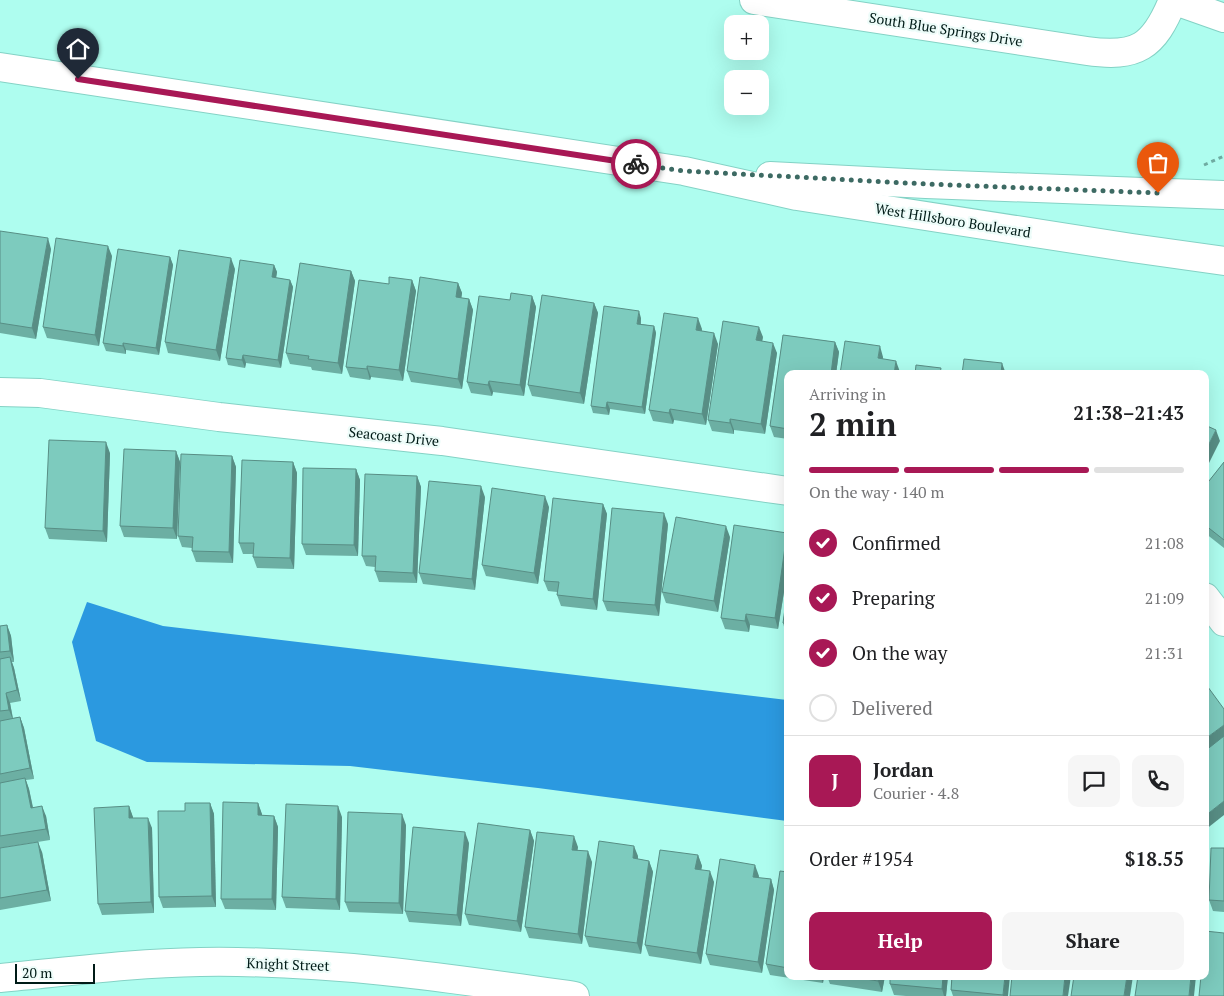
<!DOCTYPE html>
<meta charset="utf-8">
<style>
body{margin:0;font-family:"PT Serif",serif;background:#f6f6f6;color:#202124;height:100vh;display:flex;flex-direction:column;font-size:19px;white-space:nowrap}
*{box-sizing:border-box;margin:0}
p{font-size:16px;color:#757577}
.icon{flex:none;width:28px;height:28px;fill:none;stroke:currentColor;stroke-width:2;stroke-linecap:round;stroke-linejoin:round}
.map{position:relative;flex:1;overflow:hidden}
.panel{position:absolute;left:784px;top:370px;width:425px;height:610px;display:flex;flex-direction:column;background:#fff;border-radius:10px;box-shadow:0 5px 20px #0002}
.panel>*{flex:none}
.fabs{position:absolute;left:724px;top:15px;display:grid;gap:10px}
.fabs a{display:grid;place-items:center;width:45px;height:45px;border-radius:10px;background:#fff;box-shadow:0 5px 20px #0002;font-size:25px}
.scale{position:absolute;left:15px;bottom:12px;width:80px;box-sizing:border-box;padding-left:5px;border:2px solid #001b17;border-top:0;font-size:14px;line-height:18px;white-space:nowrap;color:#001b17;-webkit-text-stroke:4px #edfcf9;paint-order:stroke}
.pin{position:absolute;display:grid;place-items:center;width:42px;height:42px;color:#fff;margin:-51px -21px;border-radius:50% 50% 50% 0;rotate:-45deg;box-shadow:0 0 5px #0007}
.pin .icon{rotate:45deg}
.courier{position:absolute;display:grid;place-items:center;width:50px;height:50px;margin:-25px;border:4px solid #a81855;border-radius:50%;background:#fff;color:#222;box-shadow:0 1px 6px #0007}
.overview em{font-style:normal;font-weight:700}
.overview div{display:flex;flex-direction:column-reverse}
.overview{display:flex;align-items:center;justify-content:space-between;height:85px;padding:0 25px}
h1{font-size:32px;font-weight:700;line-height:38px}
.bar{display:grid;grid-template-columns:repeat(4,1fr);gap:8px 5px;align-content:center;height:60px;padding:0 25px}
.bar i{height:6px;border-radius:4px;background:#e0e0e0}
.bar .on{background:#a81855}
.bar p{grid-column:span 4}
.line{display:flex;align-items:center;gap:12px;padding:0 25px;border-top:1px solid #e0e0e0}
.line div{flex:1}
.round{display:grid;place-items:center;flex:none;width:52px;height:52px;border-radius:10px;background:#f6f6f6}
ol{padding:0 25px;list-style:none}
li{display:flex;align-items:center;gap:15px;height:55px}
li p{margin-inline-start:auto}
li .icon{padding:5px;border-radius:50%;background:#a81855;color:#fff;stroke-width:4}
li:last-child{color:#757577}
li i{width:28px;height:28px;border:2px solid #e0e0e0;border-radius:50%}
.primary-button{display:flex;gap:10px;margin-top:auto;padding:10px 25px}
.primary-button a{flex:1;height:58px;border-radius:10px;background:#a81855;color:#fff;font-size:20px;font-weight:700;line-height:58px;text-align:center}
.primary-button a+a{background:#f6f6f6;color:#202124}
.map>svg:first-child{display:block}
</style>
<div class="map">
<svg width="1224" height="996" viewBox="0 0 1224 996">
<rect width="100%" height="100%" fill="#aefdef"/>
<path fill="#2b99e0" d="M 87,602 L 163,626 L 787,700 L 787,821 L 538,788 L 350,766 L 147,762 L 96,741 L 72,642 Z"/>
<g fill="none" stroke-linecap="round" stroke-linejoin="round">
<defs>
<g id="minor">
<path d="M 754,0 L 1087,51 C 1137,58 1154,47 1173,0"/>
<path d="M 1173,0 L 1224,18"/>
<path d="M 0,67 L 684,171 L 797,196 L 1132,248 L 1224,261"/>
<path d="M 770,176 L 926,184 L 1224,195"/>
<path d="M 0,392 L 40,393 L 219,417 L 442,441 L 788,491"/>
<path d="M 1205,597 L 1224,622"/>
<path d="M 0,978 C 66,972 133,963 200,962 C 328,960 449,978 575,996"/>
</g>
</defs>
<use href="#minor" stroke="#84d2c5" stroke-width="30"/>
<path stroke="#6faba1" stroke-width="3" stroke-dasharray="4 4" stroke-linecap="butt" d="M 1204,165 L 1224,156"/>
<use href="#minor" stroke="#fff" stroke-width="28"/>
</g>
<g fill="#6cafa3">
<path d="M 0,231 L 51,249 L 36,339 L 0,333 Z"/>
<path d="M 112,256 L 99,346 L 47,338 L 43,327 Z"/>
<path d="M 170,257 L 173,265 L 159,355 L 126,350 L 126,354 L 106,351 L 103,343 Z"/>
<path d="M 274,265 L 277,272 L 276,278 L 290,280 L 293,287 L 281,368 L 246,363 L 245,368 L 228,365 L 226,358 Z"/>
<path d="M 235,269 L 220,361 L 168,353 L 165,342 Z"/>
<path d="M 351,271 L 355,281 L 342,374 L 312,370 L 311,367 L 290,364 L 286,353 Z"/>
<path d="M 412,280 L 416,291 L 403,381 L 371,377 L 370,380 L 350,377 L 346,367 L 389,284 Z"/>
<path d="M 458,283 L 462,293 L 461,298 L 469,299 L 473,310 L 462,389 L 411,382 L 407,371 Z"/>
<path d="M 532,296 L 536,307 L 524,396 L 493,392 L 492,396 L 471,393 L 467,382 L 510,300 Z"/>
<path d="M 594,303 L 598,313 L 584,404 L 532,396 L 528,385 Z"/>
<path d="M 641,318 L 641,324 L 654,326 L 656,333 L 645,414 L 610,409 L 609,415 L 593,413 L 591,406 Z"/>
<path d="M 702,329 L 702,331 L 718,344 L 706,425 L 674,420 L 673,424 L 653,421 L 649,410 Z"/>
<path d="M 783,335 L 835,342 L 839,352 L 836,374 L 788,374 L 788,439 L 774,437 L 770,426 Z"/>
<path d="M 763,337 L 762,341 L 777,353 L 765,434 L 734,430 L 734,434 L 712,431 L 708,420 Z"/>
<path d="M 176,451 L 180,462 L 177,539 L 124,537 L 120,526 Z"/>
<path d="M 110,453 L 107,542 L 49,539 L 45,528 Z"/>
<path d="M 232,456 L 236,467 L 233,563 L 196,562 L 192,551 L 192,548 L 182,547 L 178,536 Z"/>
<path d="M 293,462 L 297,473 L 294,569 L 257,568 L 253,557 L 253,554 L 243,554 L 239,543 Z"/>
<path d="M 1224,462 L 1224,548 L 1205,533 L 1205,486 Z"/>
<path d="M 356,469 L 360,480 L 358,556 L 306,555 L 302,544 Z"/>
<path d="M 417,476 L 421,487 L 417,583 L 379,582 L 375,571 L 375,567 L 366,566 L 362,556 Z"/>
<path d="M 485,497 L 475,590 L 423,584 L 419,573 Z"/>
<path d="M 603,504 L 607,514 L 597,610 L 561,606 L 557,595 L 557,592 L 548,591 L 544,581 Z"/>
<path d="M 549,507 L 538,584 L 486,576 L 482,565 Z"/>
<path d="M 668,524 L 659,616 L 607,611 L 603,601 Z"/>
<path d="M 788,534 L 788,567 L 778,629 L 750,625 L 749,632 L 725,629 L 721,618 Z"/>
<path d="M 730,537 L 718,612 L 666,603 L 662,592 Z"/>
<path d="M 788,587 L 788,634 L 786,634 L 783,623 Z"/>
<path d="M 7,625 L 11,636 L 14,662 L 12,662 L 14,668 L 21,701 L 10,703 L 13,718 L 20,717 L 24,728 L 34,779 L 26,780 L 29,789 L 33,807 L 46,816 L 50,840 L 0,848 L 0,626 Z"/>
<path d="M 210,803 L 214,814 L 216,907 L 163,908 L 159,897 L 185,811 Z"/>
<path d="M 258,803 L 262,815 L 274,816 L 278,827 L 276,910 L 225,909 L 221,899 Z"/>
<path d="M 129,806 L 133,818 L 152,828 L 154,913 L 102,915 L 98,904 Z"/>
<path d="M 342,817 L 340,910 L 286,908 L 282,897 Z"/>
<path d="M 406,825 L 403,914 L 349,912 L 345,902 Z"/>
<path d="M 530,830 L 534,841 L 521,932 L 469,925 L 465,914 Z"/>
<path d="M 469,843 L 461,926 L 409,922 L 405,911 Z"/>
<path d="M 578,847 L 577,850 L 592,862 L 582,944 L 529,938 L 525,927 Z"/>
<path d="M 0,848 L 42,852 L 51,901 L 0,910 Z"/>
<path d="M 1224,848 L 1224,912 L 1213,911 L 1209,900 Z"/>
<path d="M 698,855 L 702,866 L 701,870 L 714,882 L 701,964 L 649,956 L 645,945 Z"/>
<path d="M 638,856 L 638,859 L 649,861 L 653,872 L 641,954 L 589,947 L 585,936 Z"/>
<path d="M 788,872 L 788,976 L 824,976 L 823,983 L 770,975 L 766,964 Z"/>
<path d="M 759,876 L 759,878 L 771,879 L 774,890 L 762,973 L 710,965 L 706,954 Z"/>
<path d="M 827,976 L 885,976 L 882,992 L 830,984 Z"/>
<path d="M 890,976 L 948,976 L 946,996 L 906,996 L 894,995 L 890,984 Z"/>
<path d="M 952,976 L 1008,996 L 953,996 L 951,990 Z"/>
</g>
<g fill="#588e85">
<path d="M 48,238 L 51,249 L 36,339 L 32,328 Z"/>
<path d="M 108,246 L 112,256 L 99,346 L 95,335 Z"/>
<path d="M 170,257 L 173,265 L 159,355 L 156,348 Z"/>
<path d="M 231,258 L 235,269 L 220,361 L 216,350 Z"/>
<path d="M 274,265 L 277,272 L 275,284 L 272,277 Z"/>
<path d="M 351,271 L 355,281 L 342,374 L 338,363 Z"/>
<path d="M 290,280 L 293,287 L 281,368 L 278,360 Z"/>
<path d="M 412,280 L 416,291 L 403,381 L 399,370 Z"/>
<path d="M 458,283 L 462,293 L 460,308 L 456,297 Z"/>
<path d="M 532,296 L 536,307 L 524,396 L 520,385 Z"/>
<path d="M 469,299 L 473,310 L 462,389 L 458,379 Z"/>
<path d="M 594,303 L 598,313 L 584,404 L 580,393 Z"/>
<path d="M 639,311 L 641,318 L 640,331 L 637,324 Z"/>
<path d="M 698,318 L 702,329 L 700,341 L 696,330 Z"/>
<path d="M 654,326 L 656,333 L 645,414 L 642,407 Z"/>
<path d="M 759,327 L 763,337 L 760,351 L 756,340 Z"/>
<path d="M 714,333 L 718,344 L 706,425 L 702,414 Z"/>
<path d="M 835,342 L 839,352 L 836,374 L 831,374 Z"/>
<path d="M 123,343 L 126,350 L 126,354 L 123,346 Z"/>
<path d="M 773,343 L 777,353 L 765,434 L 761,424 Z"/>
<path d="M 880,346 L 883,357 L 882,369 L 878,358 Z"/>
<path d="M 243,355 L 246,363 L 245,368 L 242,360 Z"/>
<path d="M 896,361 L 900,372 L 899,374 L 894,374 Z"/>
<path d="M 1002,363 L 1006,374 L 1001,374 Z"/>
<path d="M 367,366 L 371,377 L 370,380 L 367,369 Z"/>
<path d="M 489,381 L 493,392 L 492,396 L 488,385 Z"/>
<path d="M 607,402 L 610,409 L 609,415 L 606,408 Z"/>
<path d="M 670,409 L 674,420 L 673,424 L 669,413 Z"/>
<path d="M 1205,412 L 1209,422 L 1205,431 Z"/>
<path d="M 730,419 L 734,430 L 734,434 L 730,423 Z"/>
<path d="M 1216,430 L 1220,441 L 1205,471 L 1205,452 Z"/>
<path d="M 106,442 L 110,453 L 107,542 L 103,531 Z"/>
<path d="M 176,451 L 180,462 L 177,539 L 173,528 Z"/>
<path d="M 232,456 L 236,467 L 233,563 L 229,552 Z"/>
<path d="M 293,462 L 297,473 L 294,569 L 290,558 Z"/>
<path d="M 356,469 L 360,480 L 358,556 L 354,545 Z"/>
<path d="M 417,476 L 421,487 L 417,583 L 413,573 Z"/>
<path d="M 481,486 L 485,497 L 475,590 L 472,579 Z"/>
<path d="M 545,496 L 549,507 L 538,584 L 534,573 Z"/>
<path d="M 603,504 L 607,514 L 597,610 L 593,599 Z"/>
<path d="M 664,513 L 668,524 L 659,616 L 655,605 Z"/>
<path d="M 726,526 L 730,537 L 718,612 L 714,601 Z"/>
<path d="M 787,533 L 788,567 L 778,629 L 775,618 Z"/>
<path d="M 746,614 L 750,625 L 749,632 L 745,621 Z"/>
<path d="M 7,625 L 11,636 L 14,662 L 10,651 Z"/>
<path d="M 10,657 L 14,668 L 21,701 L 17,690 Z"/>
<path d="M 6,693 L 10,703 L 13,720 L 9,710 Z"/>
<path d="M 20,717 L 24,728 L 34,779 L 30,768 Z"/>
<path d="M 1224,725 L 1224,739 L 1205,753 L 1205,739 Z"/>
<path d="M 25,778 L 29,789 L 35,819 L 31,808 Z"/>
<path d="M 1224,801 L 1224,815 L 1205,830 L 1205,816 Z"/>
<path d="M 210,803 L 214,814 L 216,907 L 212,896 Z"/>
<path d="M 258,803 L 262,814 L 262,826 L 258,815 Z"/>
<path d="M 42,806 L 46,816 L 50,840 L 46,829 Z"/>
<path d="M 129,806 L 133,817 L 133,829 L 129,818 Z"/>
<path d="M 338,806 L 342,817 L 340,910 L 336,899 Z"/>
<path d="M 402,814 L 406,825 L 403,914 L 399,903 Z"/>
<path d="M 274,816 L 278,827 L 276,910 L 272,899 Z"/>
<path d="M 148,818 L 152,828 L 154,913 L 151,902 Z"/>
<path d="M 530,830 L 534,841 L 521,932 L 517,921 Z"/>
<path d="M 465,832 L 469,843 L 461,926 L 457,915 Z"/>
<path d="M 574,836 L 578,847 L 576,860 L 572,850 Z"/>
<path d="M 38,842 L 42,852 L 51,901 L 47,890 Z"/>
<path d="M 634,846 L 638,856 L 637,869 L 633,858 Z"/>
<path d="M 588,851 L 592,862 L 582,944 L 578,934 Z"/>
<path d="M 698,855 L 702,866 L 699,880 L 695,869 Z"/>
<path d="M 649,861 L 653,872 L 641,954 L 637,943 Z"/>
<path d="M 755,865 L 759,876 L 757,888 L 753,877 Z"/>
<path d="M 710,871 L 714,882 L 701,964 L 697,953 Z"/>
<path d="M 771,879 L 774,890 L 762,973 L 758,962 Z"/>
<path d="M 820,976 L 824,976 L 823,983 Z"/>
<path d="M 879,976 L 885,976 L 882,992 L 878,981 Z"/>
<path d="M 943,976 L 948,976 L 946,996 L 944,996 L 942,989 Z"/>
<path d="M 1005,976 L 1010,976 L 1008,996 L 1003,996 L 1003,995 Z"/>
<path d="M 1065,976 L 1071,976 L 1068,996 L 1063,996 Z"/>
<path d="M 1127,976 L 1133,976 L 1130,996 L 1124,996 Z"/>
<path d="M 1191,976 L 1196,976 L 1194,996 L 1189,996 Z"/>
</g>
<g fill="#7dcbbe" stroke="#588e85">
<path d="M 0,231 L 48,238 L 32,328 L 0,323 Z"/>
<path d="M 56,238 L 108,246 L 95,335 L 43,327 Z"/>
<path d="M 118,249 L 170,257 L 156,348 L 123,343 L 123,346 L 103,343 Z"/>
<path d="M 179,250 L 231,258 L 216,350 L 165,342 Z"/>
<path d="M 240,260 L 274,265 L 272,277 L 290,280 L 278,360 L 243,355 L 242,360 L 226,358 Z"/>
<path d="M 300,263 L 351,271 L 338,363 L 308,359 L 309,356 L 286,353 Z"/>
<path d="M 389,277 L 412,280 L 399,370 L 367,366 L 367,369 L 346,367 L 359,280 L 389,284 Z"/>
<path d="M 420,277 L 458,283 L 456,297 L 469,299 L 458,379 L 407,371 Z"/>
<path d="M 511,293 L 532,296 L 520,385 L 489,381 L 488,385 L 467,382 L 479,296 L 510,300 Z"/>
<path d="M 542,295 L 594,303 L 580,393 L 528,385 Z"/>
<path d="M 604,306 L 639,311 L 637,324 L 654,326 L 642,407 L 607,402 L 606,408 L 591,406 Z"/>
<path d="M 664,313 L 698,318 L 696,330 L 714,333 L 702,414 L 670,409 L 669,413 L 649,410 Z"/>
<path d="M 723,321 L 759,327 L 756,340 L 773,343 L 761,424 L 730,419 L 730,423 L 708,420 Z"/>
<path d="M 783,335 L 835,342 L 831,374 L 788,374 L 788,429 L 770,426 Z"/>
<path d="M 845,341 L 880,346 L 878,358 L 896,361 L 894,374 L 840,374 Z"/>
<path d="M 964,359 L 1002,363 L 1001,374 L 962,374 Z"/>
<path d="M 916,365 L 941,368 L 940,374 L 915,374 Z"/>
<path d="M 1205,425 L 1216,430 L 1205,452 Z"/>
<path d="M 49,440 L 106,442 L 103,531 L 45,528 Z"/>
<path d="M 124,449 L 176,451 L 173,528 L 120,526 Z"/>
<path d="M 181,454 L 232,456 L 229,552 L 192,551 L 193,537 L 178,536 Z"/>
<path d="M 242,460 L 293,462 L 290,558 L 253,557 L 254,543 L 239,543 Z"/>
<path d="M 1224,462 L 1224,540 L 1205,525 L 1205,486 Z"/>
<path d="M 303,468 L 356,469 L 354,545 L 302,544 Z"/>
<path d="M 365,474 L 417,476 L 413,573 L 375,571 L 376,556 L 362,556 Z"/>
<path d="M 429,481 L 481,486 L 472,579 L 419,573 Z"/>
<path d="M 492,488 L 545,496 L 534,573 L 482,565 Z"/>
<path d="M 553,498 L 603,504 L 593,599 L 557,595 L 559,582 L 544,581 Z"/>
<path d="M 612,508 L 664,513 L 655,605 L 603,601 Z"/>
<path d="M 676,517 L 726,526 L 714,601 L 662,592 Z"/>
<path d="M 734,525 L 787,533 L 775,618 L 746,614 L 745,621 L 721,618 Z"/>
<path d="M 788,587 L 788,624 L 783,623 Z"/>
<path d="M 7,625 L 10,651 L 0,652 L 0,626 Z"/>
<path d="M 10,657 L 17,690 L 6,693 L 9,710 L 0,711 L 0,659 Z"/>
<path d="M 1205,683 L 1224,709 L 1224,725 L 1205,739 Z"/>
<path d="M 20,717 L 30,768 L 0,774 L 0,721 Z"/>
<path d="M 1224,736 L 1224,801 L 1205,816 L 1205,751 Z"/>
<path d="M 25,778 L 31,808 L 42,806 L 46,829 L 0,836 L 0,783 Z"/>
<path d="M 223,802 L 258,803 L 258,815 L 274,816 L 272,899 L 221,899 Z"/>
<path d="M 185,803 L 210,803 L 212,896 L 159,897 L 158,811 L 185,811 Z"/>
<path d="M 286,804 L 338,806 L 336,899 L 282,897 Z"/>
<path d="M 129,806 L 129,818 L 148,818 L 151,902 L 98,904 L 94,808 Z"/>
<path d="M 348,812 L 402,814 L 399,903 L 345,902 Z"/>
<path d="M 478,823 L 530,830 L 517,921 L 465,914 Z"/>
<path d="M 413,827 L 465,832 L 457,915 L 405,911 Z"/>
<path d="M 537,832 L 574,836 L 572,850 L 588,851 L 578,934 L 525,927 Z"/>
<path d="M 599,841 L 634,846 L 633,858 L 649,861 L 637,943 L 585,936 Z"/>
<path d="M 38,842 L 47,890 L 0,898 L 0,848 Z"/>
<path d="M 1211,848 L 1224,848 L 1224,901 L 1209,900 Z"/>
<path d="M 660,850 L 698,855 L 695,869 L 710,871 L 697,953 L 645,945 Z"/>
<path d="M 720,859 L 755,865 L 753,877 L 771,879 L 758,962 L 706,954 Z"/>
<path d="M 780,871 L 788,872 L 788,968 L 766,964 Z"/>
<path d="M 1205,931 L 1224,933 L 1224,996 L 1199,996 L 1201,976 L 1205,976 Z"/>
<path d="M 847,976 L 879,976 L 878,981 Z"/>
<path d="M 890,976 L 943,976 L 942,989 L 890,984 Z"/>
<path d="M 952,976 L 1005,976 L 1003,995 L 951,990 Z"/>
<path d="M 1012,976 L 1065,976 L 1063,996 L 1010,996 Z"/>
<path d="M 1074,976 L 1127,976 L 1124,996 L 1071,996 Z"/>
<path d="M 1138,976 L 1191,976 L 1189,996 L 1135,996 Z"/>
</g>
<g fill="none" stroke-linecap="round" stroke-linejoin="round">
<path stroke="#3d6a63" stroke-width="5" stroke-dasharray="0 9" d="M 636,164 L 684,171 L 926,184 L 1158,193"/>
<path stroke="#a81855" stroke-width="6" d="M 78,79 L 636,164"/>
</g>
<g text-anchor="middle" dominant-baseline="central" stroke-width="4.5" stroke-linejoin="round" paint-order="stroke">
<g font-size="14" fill="#001b17" stroke="#edfcf9">
<text transform="translate(946 29) rotate(9)">South Blue Springs Drive</text>
<text transform="translate(953 220) rotate(9)">West Hillsboro Boulevard</text>
<text transform="translate(394 436) rotate(6)">Seacoast Drive</text>
<text transform="translate(288 964) rotate(2)">Knight Street</text>
</g>
</g>
</svg>
<div class="fabs">
<a>+</a>
<a>−</a>
</div>
<div class="scale">20 m</div>
<div class="pin" style="left:1158px;top:193px;background:#ea580c"><svg class="icon" aria-label="bag" viewBox="0 0 24 24"><path d="M5 8h14l-1 12H6zM9 8a3 3 0 0 1 6 0"/></svg></div>
<div class="pin" style="left:78px;top:79px;background:#1f2937"><svg class="icon" aria-label="home" viewBox="0 0 24 24"><path d="M3 11l9-7 9 7M6 9v11h12V9"/></svg></div>
<div class="courier" style="left:636px;top:164px"><svg class="icon" aria-label="bike" viewBox="0 0 24 24"><circle cx="6" cy="16" r="4"/><circle cx="18" cy="16" r="4"/><path d="M6 16l4-8h5l3 8M10 8l3 8H6M13 5h3"/></svg></div>
<section class="panel">
<div class="overview"><div><h1>2 min</h1><p>Arriving in</p></div><em>21:38–21:43</em></div>
<div class="bar"><i class="on"></i><i class="on"></i><i class="on"></i><i></i><p>On the way · 140 m</p></div>
<ol>
<li><svg class="icon" aria-label="check" viewBox="0 0 24 24"><path d="M5 12l5 5 9-10"/></svg>Confirmed<p>21:08</p></li>
<li><svg class="icon" aria-label="check" viewBox="0 0 24 24"><path d="M5 12l5 5 9-10"/></svg>Preparing<p>21:09</p></li>
<li><svg class="icon" aria-label="check" viewBox="0 0 24 24"><path d="M5 12l5 5 9-10"/></svg>On the way<p>21:31</p></li>
<li><i></i>Delivered</li>
</ol>
<div class="line" style="height:90px"><b class="round" style="background:#a81855;color:#fff">J</b><div><b>Jordan</b><p>Courier · 4.8</p></div><a class="round"><svg class="icon" aria-label="chat" viewBox="0 0 24 24"><path d="M4 5h16v11H9l-5 4z"/></svg></a><a class="round"><svg class="icon" aria-label="phone" viewBox="0 0 24 24"><path d="M5 4h4l2 5-3 2q2 4 5 5l2-3 5 2v4C11 20 4 13 5 4z"/></svg></a></div>
<div class="line" style="height:65px"><div>Order #1954</div><b>$18.55</b></div>
<div class="primary-button"><a>Help</a><a>Share</a></div>
</section>
</div>
